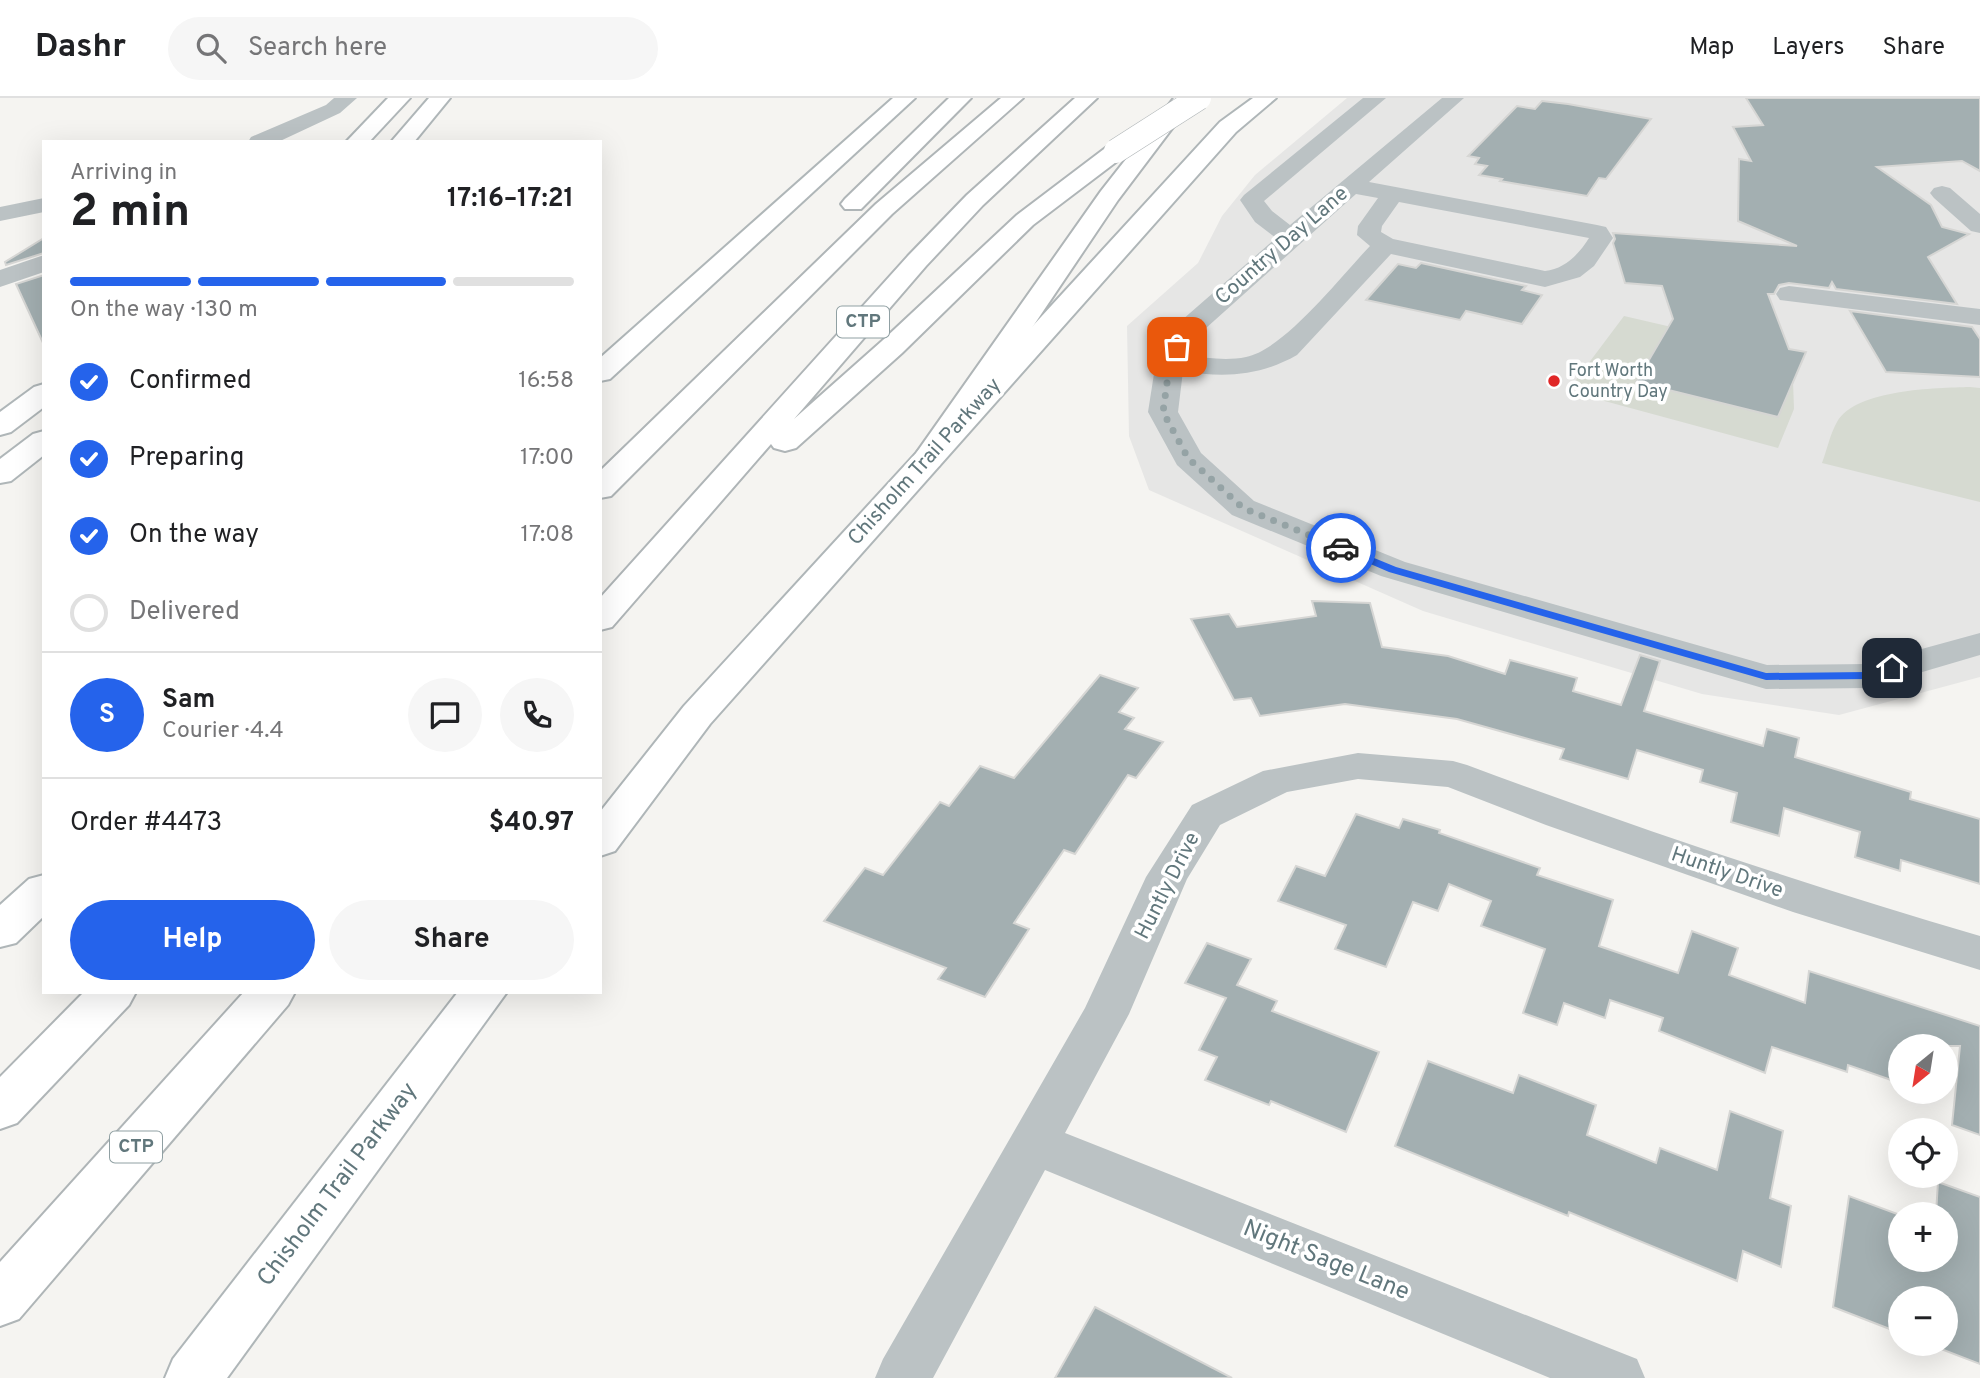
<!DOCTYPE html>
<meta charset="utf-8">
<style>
body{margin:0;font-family:Overpass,sans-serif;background:#f6f6f6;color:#202124;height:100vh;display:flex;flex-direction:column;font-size:26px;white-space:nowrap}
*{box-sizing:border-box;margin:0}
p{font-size:23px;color:#757577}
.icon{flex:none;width:38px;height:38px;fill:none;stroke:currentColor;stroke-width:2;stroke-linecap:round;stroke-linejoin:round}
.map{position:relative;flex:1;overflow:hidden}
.details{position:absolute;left:42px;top:42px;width:560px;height:854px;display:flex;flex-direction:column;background:#fff;border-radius:0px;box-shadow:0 7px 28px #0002}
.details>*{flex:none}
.needle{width:46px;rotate:210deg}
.buttons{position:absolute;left:1888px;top:936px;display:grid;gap:14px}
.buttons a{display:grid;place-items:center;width:70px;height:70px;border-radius:50%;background:#fff;box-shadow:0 7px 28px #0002;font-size:35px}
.pin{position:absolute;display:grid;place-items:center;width:60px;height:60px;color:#fff;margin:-30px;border-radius:14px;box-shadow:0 4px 10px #0006}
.courier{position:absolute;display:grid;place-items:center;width:70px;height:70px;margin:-35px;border:5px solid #2563eb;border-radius:50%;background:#fff;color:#222;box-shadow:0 2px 9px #0007}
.head em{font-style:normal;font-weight:700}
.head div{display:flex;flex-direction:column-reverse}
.head{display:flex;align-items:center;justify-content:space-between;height:119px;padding:0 28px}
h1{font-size:46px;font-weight:700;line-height:52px}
.bar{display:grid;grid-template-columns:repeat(4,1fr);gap:10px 7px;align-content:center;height:84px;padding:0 28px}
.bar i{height:9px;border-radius:5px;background:#e0e0e0}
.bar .on{background:#2563eb}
.bar p{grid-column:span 4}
.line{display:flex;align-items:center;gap:18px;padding:0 28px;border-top:2px solid #e0e0e0}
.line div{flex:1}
.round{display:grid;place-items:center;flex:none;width:74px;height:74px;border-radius:37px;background:#f6f6f6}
ol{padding:0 28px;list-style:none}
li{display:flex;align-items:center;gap:21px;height:77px}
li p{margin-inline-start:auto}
li .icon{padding:7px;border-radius:50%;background:#2563eb;color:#fff;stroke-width:4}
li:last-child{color:#757577}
li i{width:38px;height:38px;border:4px solid #e0e0e0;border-radius:50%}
.action{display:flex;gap:14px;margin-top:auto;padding:14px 28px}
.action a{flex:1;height:80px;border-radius:42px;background:#2563eb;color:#fff;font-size:28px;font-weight:700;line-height:80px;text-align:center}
.action a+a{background:#f6f6f6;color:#202124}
header{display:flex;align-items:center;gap:42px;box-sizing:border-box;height:98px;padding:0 35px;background:#fff;border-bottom:2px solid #e0e0e0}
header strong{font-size:33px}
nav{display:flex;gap:38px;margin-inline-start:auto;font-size:24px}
.search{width:490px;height:63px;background:#f6f6f6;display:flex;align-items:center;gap:18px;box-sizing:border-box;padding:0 24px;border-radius:38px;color:#757577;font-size:26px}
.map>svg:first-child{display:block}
</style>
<header>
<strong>Dashr</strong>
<div class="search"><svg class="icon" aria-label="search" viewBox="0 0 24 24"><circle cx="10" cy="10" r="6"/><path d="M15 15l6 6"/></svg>Search here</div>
<nav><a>Map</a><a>Layers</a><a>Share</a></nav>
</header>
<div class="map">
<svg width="1980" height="1280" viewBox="0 0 1980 1280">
<rect width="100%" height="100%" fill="#f5f4f1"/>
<path fill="#e6e6e5" d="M 1347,0 L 1980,0 L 1980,579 L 1839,617 L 1702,596 L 1423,513 L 1149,392 L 1129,338 L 1127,228 L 1198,165 L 1222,118 L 1255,77 Z"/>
<g fill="#d6dad1">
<path d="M 1624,218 L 1706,237 L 1793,283 L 1794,311 L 1778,350 L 1586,298 L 1573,286 Z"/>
<path d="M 1970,289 L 1980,290 L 1980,404 L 1822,365 C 1827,352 1830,336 1837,324 C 1856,291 1936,290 1970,289 Z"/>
</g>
<g fill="#a3afb1" stroke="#d6d6d4" stroke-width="2">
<path d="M 1746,0 L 1980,0 L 1980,73 L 1962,63 L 1877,69 L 1931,107 L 1942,129 L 1969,136 L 1928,159 L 1957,206 L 1836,191 L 1832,184 L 1829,190 L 1789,185 L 1779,187 L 1774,196 L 1768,196 L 1789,251 L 1806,254 L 1778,319 L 1636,284 L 1673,221 L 1662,188 L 1625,185 L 1613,145 L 1615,141 L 1613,135 L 1797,148 L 1738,123 L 1739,61 L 1751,63 L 1733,29 L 1763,27 Z"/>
<path d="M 1542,3 L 1568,6 L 1651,21 L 1606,81 L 1599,80 L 1587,98 L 1500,83 L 1502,81 L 1479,77 L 1487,68 L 1475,66 L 1479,60 L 1468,58 L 1517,8 L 1535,11 Z"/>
<path d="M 44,140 L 44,155 L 6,167 L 5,164 Z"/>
<path d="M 1421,165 L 1526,188 L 1522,192 L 1542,197 L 1522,226 L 1466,213 L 1460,222 L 1366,202 L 1398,166 L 1416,170 Z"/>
<path d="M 44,177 L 44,247 L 16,186 Z"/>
<path d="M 1850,213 L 1972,229 L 1980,241 L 1980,279 L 1886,274 Z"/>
<path d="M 1312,503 L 1370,505 L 1382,549 L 1448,558 L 1505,576 L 1510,562 L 1577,580 L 1573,593 L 1621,607 L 1640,557 L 1660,563 L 1644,613 L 1763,648 L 1767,631 L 1799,640 L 1795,659 L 1911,694 L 1910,701 L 1980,721 L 1980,786 L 1901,762 L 1900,773 L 1855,759 L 1860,734 L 1784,710 L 1779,738 L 1731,724 L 1737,695 L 1700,684 L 1703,672 L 1637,652 L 1628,681 L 1560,661 L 1564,651 L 1457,621 L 1345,606 L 1260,618 L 1251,600 L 1234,602 L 1191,521 L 1229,516 L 1237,529 L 1316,518 Z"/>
<path d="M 1100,577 L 1138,590 L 1119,614 L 1134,620 L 1125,631 L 1163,644 L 1136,680 L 1128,677 L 1075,756 L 1064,752 L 1014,825 L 1029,831 L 985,899 L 938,881 L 946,870 L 824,823 L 865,770 L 883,777 L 940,704 L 949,708 L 980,668 L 1014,680 Z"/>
<path d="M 1356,716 L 1399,730 L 1403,721 L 1440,732 L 1439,735 L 1540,770 L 1537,777 L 1613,802 L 1599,848 L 1678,875 L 1692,833 L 1738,850 L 1729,877 L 1805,905 L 1809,873 L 1980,928 L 1980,1037 L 1952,1027 L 1960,948 L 1900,948 L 1900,985 L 1848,967 L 1847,974 L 1772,949 L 1765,975 L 1659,933 L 1663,920 L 1610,902 L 1605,920 L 1564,905 L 1557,927 L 1523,915 L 1545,851 L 1481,828 L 1491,803 L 1449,786 L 1438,813 L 1413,804 L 1386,869 L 1335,851 L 1346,827 L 1278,803 L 1296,768 L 1325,778 Z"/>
<path d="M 1207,845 L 1251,861 L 1237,887 L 1277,903 L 1272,913 L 1379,954 L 1346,1034 L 1271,1003 L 1269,1007 L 1205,982 L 1217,959 L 1199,952 L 1226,900 L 1185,885 Z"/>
<path d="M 1428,963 L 1513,995 L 1519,977 L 1596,1007 L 1587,1037 L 1656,1065 L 1660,1050 L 1717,1072 L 1730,1013 L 1783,1033 L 1770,1100 L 1791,1108 L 1781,1169 L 1743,1153 L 1737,1183 L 1569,1114 L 1568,1118 L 1395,1048 Z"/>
<path d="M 1938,1084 L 1980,1099 L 1980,1266 L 1928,1246 L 1946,1246 L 1946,1200 L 1900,1200 L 1900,1235 L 1833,1209 L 1849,1098 L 1900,1117 L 1900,1162 L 1946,1162 L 1946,1116 L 1936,1116 Z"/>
<path d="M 1095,1209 L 1232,1280 L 1055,1280 Z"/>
</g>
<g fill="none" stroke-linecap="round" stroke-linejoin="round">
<defs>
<g id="major">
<path d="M 388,0 L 410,0 L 369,44 L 346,44 Z"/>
<path d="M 429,0 L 450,0 L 414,44 L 391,44 Z"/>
<path d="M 893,0 L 915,0 L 610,281 L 600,283 L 600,260 Z"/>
<path d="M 1253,0 L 1276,0 L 1236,34 L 710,626 L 615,753 L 600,758 L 600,714 L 684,608 L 1220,24 Z"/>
<path d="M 44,286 L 44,309 L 11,334 L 0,337 L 0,314 L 34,289 Z"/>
<path d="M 44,333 L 44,357 L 11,383 L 0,385 L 0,361 L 33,336 Z"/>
<path d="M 44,777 L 44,818 L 16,845 L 0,849 L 0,807 L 29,781 Z"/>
<path d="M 458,894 L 507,894 L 227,1280 L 165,1280 L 173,1261 Z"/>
</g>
<g id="highway">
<path d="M 949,0 L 971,0 L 861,111 L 845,111 L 841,106 L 845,101 Z"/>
<path d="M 1001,0 L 1023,0 L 892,116 L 611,398 L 600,400 L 600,373 L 876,106 Z"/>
<path d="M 1075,0 L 1097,0 L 983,107 L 926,168 L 794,321 L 882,243 L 1017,117 L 1108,48 L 1124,48 L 1127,53 L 1124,58 L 1033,127 L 902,255 L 796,350 L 785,353 L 774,350 L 771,346 L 612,529 L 600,532 L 600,500 L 908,158 L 967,97 Z"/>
<path d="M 1174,0 L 1190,0 L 1192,4 L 1118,102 L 939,368 L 928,370 L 917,368 L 913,361 L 917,354 L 1101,93 Z"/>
<path d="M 84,894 L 136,894 L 129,907 L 17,1025 L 0,1031 L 0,979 Z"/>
<path d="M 244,894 L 295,894 L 288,907 L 19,1221 L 0,1228 L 0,1164 Z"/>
</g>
</defs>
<use href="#major" stroke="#afb6b8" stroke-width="4"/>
<use href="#highway" stroke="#afb5b7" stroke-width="4"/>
<g fill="#bbc2c4" fill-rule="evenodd">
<path d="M 334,0 L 357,0 L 340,15 L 278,44 L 248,44 L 251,39 L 326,7 Z"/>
<path d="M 1363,0 L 1386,0 L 1264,103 L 1272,113 L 1290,127 L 1442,0 L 1464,0 L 1369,84 L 1597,127 L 1606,129 L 1613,140 L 1594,168 L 1580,179 L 1545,189 L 1391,156 L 1297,257 C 1260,278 1224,280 1183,273 L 1178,314 L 1201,355 L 1254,403 L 1405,464 L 1767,567 L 1867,566 L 1980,535 L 1980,557 L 1868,590 L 1766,591 L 1381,478 L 1232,417 L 1177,367 L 1148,314 L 1156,263 L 1174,229 L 1276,140 L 1255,124 L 1240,102 L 1244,97 ZM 1356,96 L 1378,100 L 1358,128 L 1357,137 L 1370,148 C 1341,178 1285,251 1246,259 C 1227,263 1206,260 1187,257 L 1196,239 ZM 1399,104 L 1589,140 C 1579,156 1565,171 1545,173 L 1393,141 L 1381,134 L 1382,128 Z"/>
<path d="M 1942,88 L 1950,90 L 1980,116 L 1980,135 L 1971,133 L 1934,100 L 1930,95 L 1934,90 Z"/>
<path d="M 44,100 L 44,114 L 0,123 L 0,109 Z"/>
<path d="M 44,157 L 44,174 L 0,189 L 0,172 Z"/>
<path d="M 1789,188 L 1980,211 L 1980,227 L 1780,202 L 1776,196 L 1780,190 Z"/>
<path d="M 1358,655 L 1453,663 L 1467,667 C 1636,730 1807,787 1980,838 L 1980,872 L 1793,814 L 1546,727 L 1448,689 L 1358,681 L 1287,694 L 1220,727 L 1187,781 L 1129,916 L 1065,1035 L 1637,1261 L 1645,1280 L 1550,1280 L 1045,1072 L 933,1280 L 875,1280 L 883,1261 L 1085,910 L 1146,779 L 1192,707 L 1263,673 Z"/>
</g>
<use href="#major" fill="#fff" fill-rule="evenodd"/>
<use href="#highway" fill="#fff" fill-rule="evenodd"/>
<defs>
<path id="highway-bridge" d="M 1116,53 L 1199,0"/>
</defs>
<use href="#highway-bridge" stroke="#afb5b7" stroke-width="25" stroke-linecap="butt"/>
<use href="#highway-bridge" stroke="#fff" stroke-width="24"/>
</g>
<path fill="#2563eb" d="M 1338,448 L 1345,448 L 1396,469 L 1766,575 L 1867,574 L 1892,567 L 1898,570 L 1868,581 L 1766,582 L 1389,474 L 1338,452 Z"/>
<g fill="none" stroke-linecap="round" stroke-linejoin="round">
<path stroke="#95a3a5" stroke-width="7" stroke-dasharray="0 12.6" d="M 1177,249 L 1170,263 L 1163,314 L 1188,360 L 1243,410 L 1341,450"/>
</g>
<circle fill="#e02727" stroke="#fff" stroke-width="2.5" cx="1554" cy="283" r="7"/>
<g text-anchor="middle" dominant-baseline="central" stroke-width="7" stroke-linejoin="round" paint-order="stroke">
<g font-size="18" fill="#61777c" stroke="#fff" text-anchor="start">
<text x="1568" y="273">Fort Worth<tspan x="1568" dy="21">Country Day</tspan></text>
</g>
<g fill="#fff" stroke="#90a0a3" stroke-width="2">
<rect x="837" y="208.5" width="52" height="31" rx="5"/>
<rect x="110" y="1033.5" width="52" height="31" rx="5"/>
</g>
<g font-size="19" font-weight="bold" fill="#61777c">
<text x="863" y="224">CTP</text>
<text x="136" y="1049">CTP</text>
</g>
<g font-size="21" fill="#61777c" stroke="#fff">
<text transform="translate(1282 148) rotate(-41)">Country Day Lane</text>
<text transform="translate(925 364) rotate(-48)">Chisholm Trail Parkway</text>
<text transform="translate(1727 775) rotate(19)">Huntly Drive</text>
<text transform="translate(1168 788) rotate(-63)">Huntly Drive</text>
</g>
<g font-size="24" fill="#61777c" stroke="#fff">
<text transform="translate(338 1087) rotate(-53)">Chisholm Trail Parkway</text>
<text transform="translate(1326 1163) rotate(22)">Night Sage Lane</text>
</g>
</g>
</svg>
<div class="buttons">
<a><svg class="needle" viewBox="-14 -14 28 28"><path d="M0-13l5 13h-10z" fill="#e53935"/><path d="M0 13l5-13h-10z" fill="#757577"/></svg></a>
<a><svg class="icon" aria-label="locate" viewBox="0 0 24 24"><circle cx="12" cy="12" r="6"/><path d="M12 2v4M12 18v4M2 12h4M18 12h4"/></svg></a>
<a>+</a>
<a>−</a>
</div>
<div class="pin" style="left:1177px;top:249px;background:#ea580c"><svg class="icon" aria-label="bag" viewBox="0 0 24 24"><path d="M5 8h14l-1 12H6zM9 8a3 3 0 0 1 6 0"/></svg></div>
<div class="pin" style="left:1892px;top:570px;background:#1f2937"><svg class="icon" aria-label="home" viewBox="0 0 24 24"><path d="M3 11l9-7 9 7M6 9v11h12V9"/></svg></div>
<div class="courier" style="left:1341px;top:450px"><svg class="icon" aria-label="car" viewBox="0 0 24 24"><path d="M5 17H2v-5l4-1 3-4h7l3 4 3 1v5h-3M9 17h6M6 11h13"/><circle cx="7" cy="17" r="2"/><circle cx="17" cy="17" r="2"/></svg></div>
<section class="details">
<div class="head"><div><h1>2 min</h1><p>Arriving in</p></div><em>17:16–17:21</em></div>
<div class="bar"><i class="on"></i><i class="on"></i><i class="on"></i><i></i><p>On the way · 130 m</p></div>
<ol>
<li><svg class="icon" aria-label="check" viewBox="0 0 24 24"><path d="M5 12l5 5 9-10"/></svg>Confirmed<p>16:58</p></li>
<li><svg class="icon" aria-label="check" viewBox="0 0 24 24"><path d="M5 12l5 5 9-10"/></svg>Preparing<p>17:00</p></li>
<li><svg class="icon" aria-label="check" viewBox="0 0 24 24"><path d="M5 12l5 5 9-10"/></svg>On the way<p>17:08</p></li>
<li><i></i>Delivered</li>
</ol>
<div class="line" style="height:126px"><b class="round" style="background:#2563eb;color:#fff">S</b><div><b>Sam</b><p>Courier · 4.4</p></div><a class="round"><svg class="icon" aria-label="chat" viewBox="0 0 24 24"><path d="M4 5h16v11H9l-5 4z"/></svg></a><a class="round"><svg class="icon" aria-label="phone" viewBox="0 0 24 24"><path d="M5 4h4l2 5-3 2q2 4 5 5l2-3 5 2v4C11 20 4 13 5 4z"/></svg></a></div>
<div class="line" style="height:91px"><div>Order #4473</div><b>$40.97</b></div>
<div class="action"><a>Help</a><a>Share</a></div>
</section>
</div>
